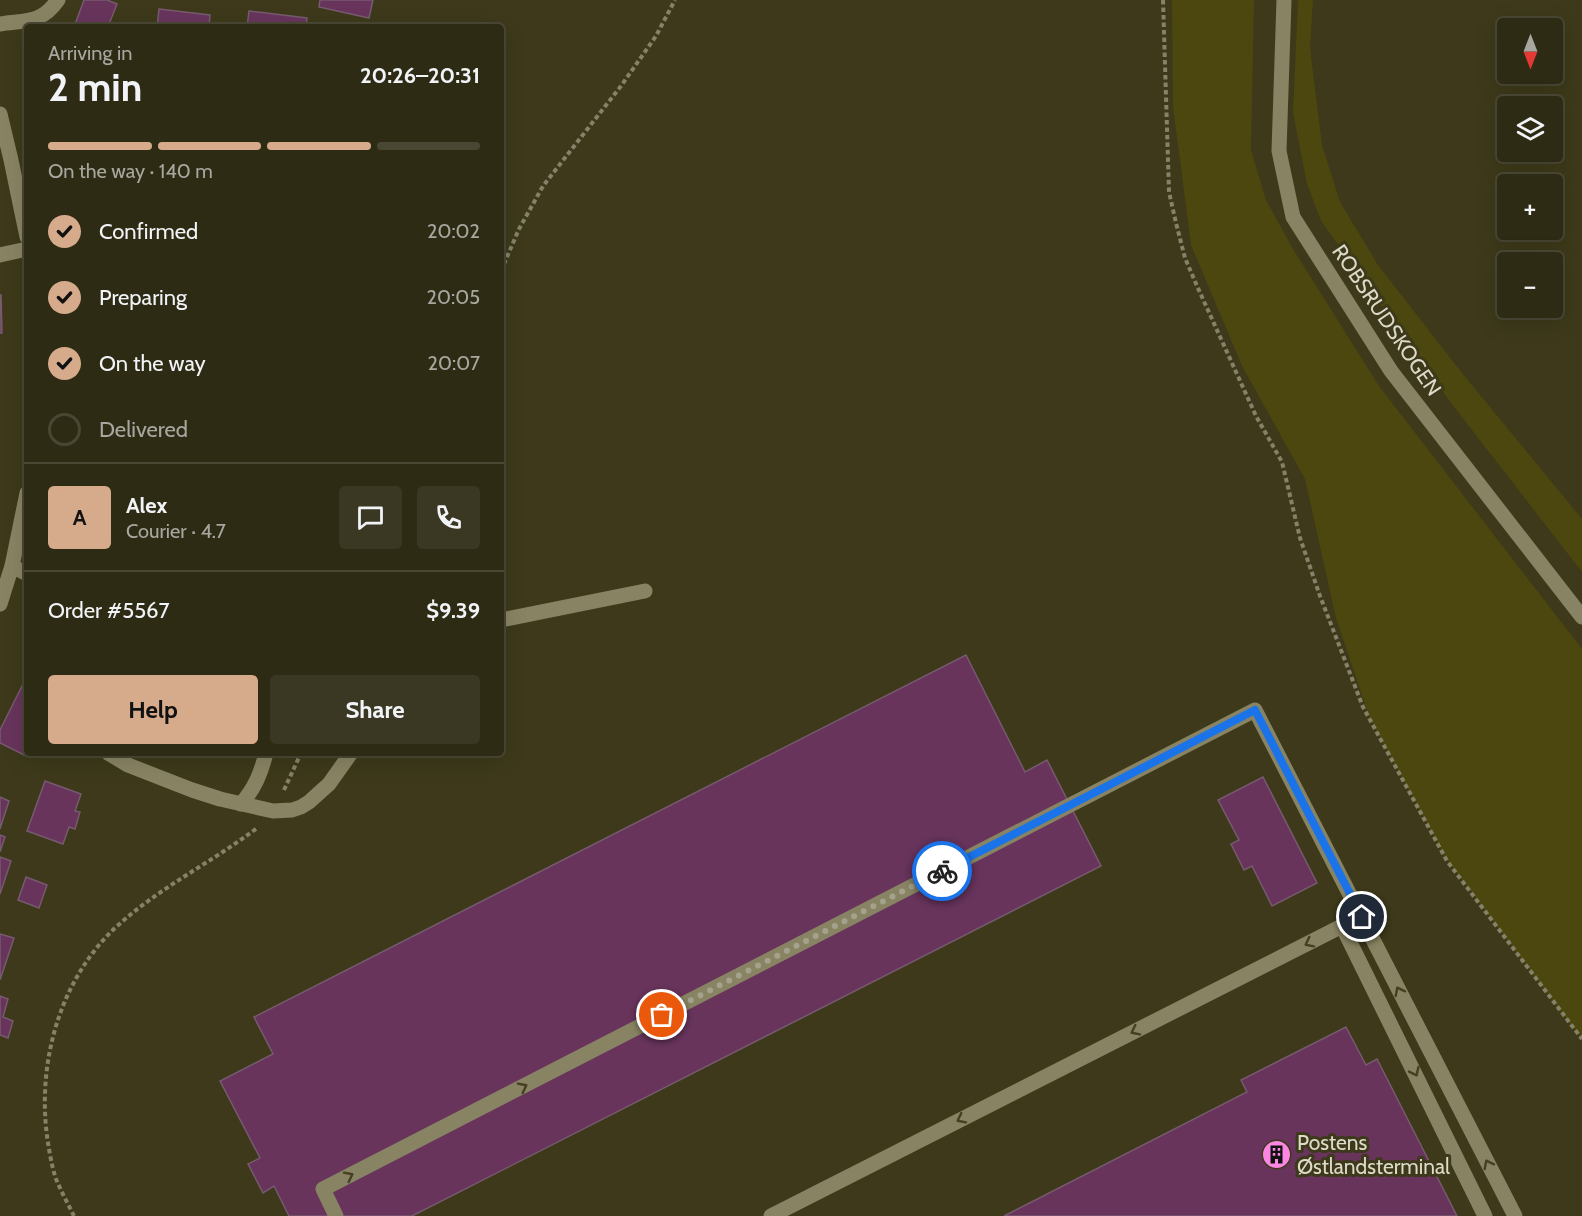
<!DOCTYPE html>
<meta charset="utf-8">
<style>
body{margin:0;font-family:Cabin,sans-serif;background:#3a3722;color:#f1f3f6;height:100vh;display:flex;flex-direction:column;font-size:22px;white-space:nowrap}
*{box-sizing:border-box;margin:0}
p{font-size:20px;color:#a7a7a0}
.icon{flex:none;width:33px;height:33px;fill:none;stroke:currentColor;stroke-width:2;stroke-linecap:round;stroke-linejoin:round}
.map{position:relative;flex:1;overflow:hidden}
.details{position:absolute;left:24px;top:24px;width:480px;height:732px;display:flex;flex-direction:column;background:#2e2b14;border-radius:6px;box-shadow:0 6px 24px #0002,0 0 0 2px #494734}
.details>*{flex:none}
.needle{width:39px;rotate:180deg}
.buttons{position:absolute;left:1497px;top:18px;display:grid;gap:12px}
.buttons a{display:grid;place-items:center;width:66px;height:66px;border-radius:6px;background:#2e2b14;box-shadow:0 6px 24px #0002,0 0 0 2px #494734;font-size:30px}
.pin{position:absolute;display:grid;place-items:center;width:51px;height:51px;color:#fff;margin:-26px;border:3px solid #fff;border-radius:50%;box-shadow:0 2px 6px #0007}
.courier{position:absolute;display:grid;place-items:center;width:60px;height:60px;margin:-30px;border:4px solid #1a73e8;border-radius:50%;background:#fff;color:#222;box-shadow:0 2px 8px #0007}
.head em{font-style:normal;font-weight:700}
.head div{display:flex;flex-direction:column-reverse}
.head{display:flex;align-items:center;justify-content:space-between;height:102px;padding:0 24px}
h1{font-size:39px;font-weight:700;line-height:45px}
.bar{display:grid;grid-template-columns:repeat(4,1fr);gap:9px 6px;align-content:center;height:72px;padding:0 24px}
.bar i{height:8px;border-radius:4px;background:#494734}
.bar .on{background:#d6ab8b}
.bar p{grid-column:span 4}
.line{display:flex;align-items:center;gap:15px;padding:0 24px;border-top:2px solid #494734}
.line div{flex:1}
.round{display:grid;place-items:center;flex:none;width:63px;height:63px;border-radius:6px;background:#3a3722}
ol{padding:0 24px;list-style:none}
li{display:flex;align-items:center;gap:18px;height:66px}
li p{margin-inline-start:auto}
li .icon{padding:6px;border-radius:50%;background:#d6ab8b;color:#111;stroke-width:4}
li:last-child{color:#a7a7a0}
li i{width:33px;height:33px;border:3px solid #494734;border-radius:50%}
.cta{display:flex;gap:12px;margin-top:auto;padding:12px 24px}
.cta a{flex:1;height:69px;border-radius:6px;background:#d6ab8b;color:#111;font-size:24px;font-weight:700;line-height:69px;text-align:center}
.cta a+a{background:#3a3722;color:#f1f3f6}
.map>svg:first-child{display:block}
</style>
<div class="map">
<svg width="1582" height="1216" viewBox="0 0 1582 1216">
<rect width="100%" height="100%" fill="#3d391a"/>
<g fill="#4c460f">
<path d="M 1172,0 L 1254,0 L 1251,150 L 1266,200 L 1293,249 L 1379,386 L 1582,649 L 1582,1040 L 1445,857 L 1370,719 L 1336,618 L 1305,479 L 1242,366 L 1191,245 L 1173,107 Z"/>
<path d="M 1298,0 L 1313,0 L 1310,47 L 1322,145 L 1340,202 L 1378,265 L 1462,373 L 1582,519 L 1582,572 L 1451,403 L 1321,221 L 1307,184 L 1293,113 Z"/>
</g>
<g fill="#68345c" stroke="#765a6e" stroke-width="1.5">
<path d="M 84,0 L 107,0 L 117,4 L 108,27 L 74,27 Z"/>
<path d="M 320,0 L 373,0 L 369,18 L 319,7 Z"/>
<path d="M 159,9 L 210,15 L 209,27 L 157,27 Z"/>
<path d="M 249,11 L 307,18 L 306,27 L 247,27 Z"/>
<path d="M 427,23 L 447,27 L 426,27 Z"/>
<path d="M 0,295 L 1,295 L 2,333 L 0,333 Z"/>
<path d="M 966,655 L 1025,772 L 1047,760 L 1101,866 L 412,1216 L 289,1216 L 274,1186 L 263,1193 L 248,1164 L 260,1158 L 220,1081 L 273,1054 L 254,1017 Z"/>
<path d="M 27,676 L 27,753 L 26,756 L 0,743 L 0,730 Z"/>
<path d="M 1263,777 L 1317,883 L 1272,906 L 1252,866 L 1244,870 L 1231,844 L 1239,840 L 1218,800 Z"/>
<path d="M 45,781 L 81,794 L 75,811 L 80,812 L 75,829 L 69,827 L 63,844 L 27,831 Z"/>
<path d="M 0,797 L 9,801 L 0,829 Z"/>
<path d="M 0,835 L 5,837 L 0,852 Z"/>
<path d="M 0,857 L 11,861 L 0,894 Z"/>
<path d="M 26,877 L 47,885 L 39,908 L 18,900 Z"/>
<path d="M 0,934 L 14,938 L 0,980 Z"/>
<path d="M 0,996 L 8,999 L 3,1017 L 13,1021 L 8,1038 L 0,1035 Z"/>
<path d="M 1346,1027 L 1366,1065 L 1377,1059 L 1457,1216 L 1004,1216 L 1247,1092 L 1241,1080 Z"/>
</g>
<g fill="none" stroke-linecap="round" stroke-linejoin="round">
<g stroke="#858269" stroke-width="4" stroke-dasharray="4.5 3" stroke-linecap="butt">
<path d="M 1163,0 L 1169,192 L 1176,223 L 1185,258 L 1197,286 L 1256,416 L 1282,462 L 1300,538 L 1320,596 L 1363,707 L 1447,861 L 1582,1039"/>
<path d="M 501,271 L 519,229 L 543,186 L 621,86 L 656,36 L 675,0"/>
<path d="M 284,790 L 301,753"/>
<path d="M 74,1216 C 68,1204 61,1191 56,1179 C 52,1167 50,1155 48,1143 C 36,1067 58,982 115,928 C 158,888 211,863 257,828"/>
</g>
<g stroke="#888463" stroke-width="15">
<path d="M 1284,0 L 1279,151 L 1293,217 L 1391,371 L 1582,617"/>
<path d="M 0,24 C 26,20 41,24 58,0"/>
<path d="M 0,114 L 11,160 L 27,237"/>
<path d="M 0,255 L 27,249"/>
<path d="M 12,566 L 27,574"/>
<path d="M 0,604 L 12,566 L 27,493"/>
<path d="M 501,620 L 645,591"/>
<path d="M 108,753 L 128,765 L 192,790 L 220,799 L 273,811 L 292,810 L 301,807 L 309,802 L 329,784 L 351,753"/>
<path d="M 241,804 C 255,788 261,773 266,753"/>
<path d="M 1342,926 L 1485,1216"/>
<path d="M 336,1216 L 323,1189 L 1255,710 L 1515,1216"/>
<path d="M 771,1216 L 1342,926 L 1362,917"/>
</g>
</g>
<defs><path id="oneway-chevron" d="M-2-3.5L2.5 0L-2 3.5" fill="none" stroke-width="1.6" stroke-linecap="round" stroke-linejoin="round" transform="scale(1.5)"/></defs>
<g stroke="#444021">
<use href="#oneway-chevron" transform="translate(1309 943) rotate(153)"/>
<use href="#oneway-chevron" transform="translate(1399 991) rotate(-117)"/>
<use href="#oneway-chevron" transform="translate(1135 1031) rotate(153)"/>
<use href="#oneway-chevron" transform="translate(1415 1072) rotate(64)"/>
<use href="#oneway-chevron" transform="translate(523 1087) rotate(-27)"/>
<use href="#oneway-chevron" transform="translate(961 1119) rotate(153)"/>
<use href="#oneway-chevron" transform="translate(1488 1164) rotate(-117)"/>
<use href="#oneway-chevron" transform="translate(349 1176) rotate(-27)"/>
</g>
<g fill="none" stroke-linecap="round" stroke-linejoin="round">
<path stroke="#a4a28c" stroke-width="6" stroke-dasharray="0 10.8" d="M 662,1015 L 942,871"/>
<path stroke="#1a73e8" stroke-width="8" d="M 942,871 L 1255,710 L 1362,917"/>
</g>
<defs>
<symbol id="building-disc" viewBox="-11 -11 22 22"><circle r="9.5" fill="#fd86e2" stroke="#3d391a"/><path d="M-4-6H4V6H1V3H-1V6H-4ZM-2.5-4.3h1.7v1.8h-1.7ZM.8-4.3h1.7v1.8H.8ZM-2.5-1h1.7V.8h-1.7ZM.8-1h1.7V.8H.8Z" fill="#111"/></symbol>
</defs>
<g fill-rule="evenodd">
<use href="#building-disc" x="1260" y="1138" width="33" height="33"/>
</g>
<g text-anchor="middle" dominant-baseline="central" stroke-width="6" stroke-linejoin="round" paint-order="stroke">
<g font-size="21" fill="#dcdbc9" stroke="#3d391a">
<text transform="translate(1387 320) rotate(56)">ROBSRUDSKOGEN</text>
</g>
<g font-size="21" fill="#dcdbc9" stroke="#3d391a" text-anchor="start">
<text x="1297" y="1142">Postens<tspan x="1297" dy="24">Østlandsterminal</tspan></text>
</g>
</g>
</svg>
<div class="buttons">
<a><svg class="needle" viewBox="-14 -14 28 28"><path d="M0-13l5 13h-10z" fill="#e53935"/><path d="M0 13l5-13h-10z" fill="#a7a7a0"/></svg></a>
<a><svg class="icon" aria-label="layers" viewBox="0 0 24 24"><path d="M12 4l9 5-9 5-9-5zM3 14l9 5 9-5"/></svg></a>
<a>+</a>
<a>−</a>
</div>
<div class="pin" style="left:662px;top:1015px;background:#ea580c"><svg class="icon" aria-label="bag" viewBox="0 0 24 24"><path d="M5 8h14l-1 12H6zM9 8a3 3 0 0 1 6 0"/></svg></div>
<div class="pin" style="left:1362px;top:917px;background:#1f2937"><svg class="icon" aria-label="home" viewBox="0 0 24 24"><path d="M3 11l9-7 9 7M6 9v11h12V9"/></svg></div>
<div class="courier" style="left:942px;top:871px"><svg class="icon" aria-label="bike" viewBox="0 0 24 24"><circle cx="6" cy="16" r="4"/><circle cx="18" cy="16" r="4"/><path d="M6 16l4-8h5l3 8M10 8l3 8H6M13 5h3"/></svg></div>
<section class="details">
<div class="head"><div><h1>2 min</h1><p>Arriving in</p></div><em>20:26–20:31</em></div>
<div class="bar"><i class="on"></i><i class="on"></i><i class="on"></i><i></i><p>On the way · 140 m</p></div>
<ol>
<li><svg class="icon" aria-label="check" viewBox="0 0 24 24"><path d="M5 12l5 5 9-10"/></svg>Confirmed<p>20:02</p></li>
<li><svg class="icon" aria-label="check" viewBox="0 0 24 24"><path d="M5 12l5 5 9-10"/></svg>Preparing<p>20:05</p></li>
<li><svg class="icon" aria-label="check" viewBox="0 0 24 24"><path d="M5 12l5 5 9-10"/></svg>On the way<p>20:07</p></li>
<li><i></i>Delivered</li>
</ol>
<div class="line" style="height:108px"><b class="round" style="background:#d6ab8b;color:#111">A</b><div><b>Alex</b><p>Courier · 4.7</p></div><a class="round"><svg class="icon" aria-label="chat" viewBox="0 0 24 24"><path d="M4 5h16v11H9l-5 4z"/></svg></a><a class="round"><svg class="icon" aria-label="phone" viewBox="0 0 24 24"><path d="M5 4h4l2 5-3 2q2 4 5 5l2-3 5 2v4C11 20 4 13 5 4z"/></svg></a></div>
<div class="line" style="height:78px"><div>Order #5567</div><b>$9.39</b></div>
<div class="cta"><a>Help</a><a>Share</a></div>
</section>
</div>
